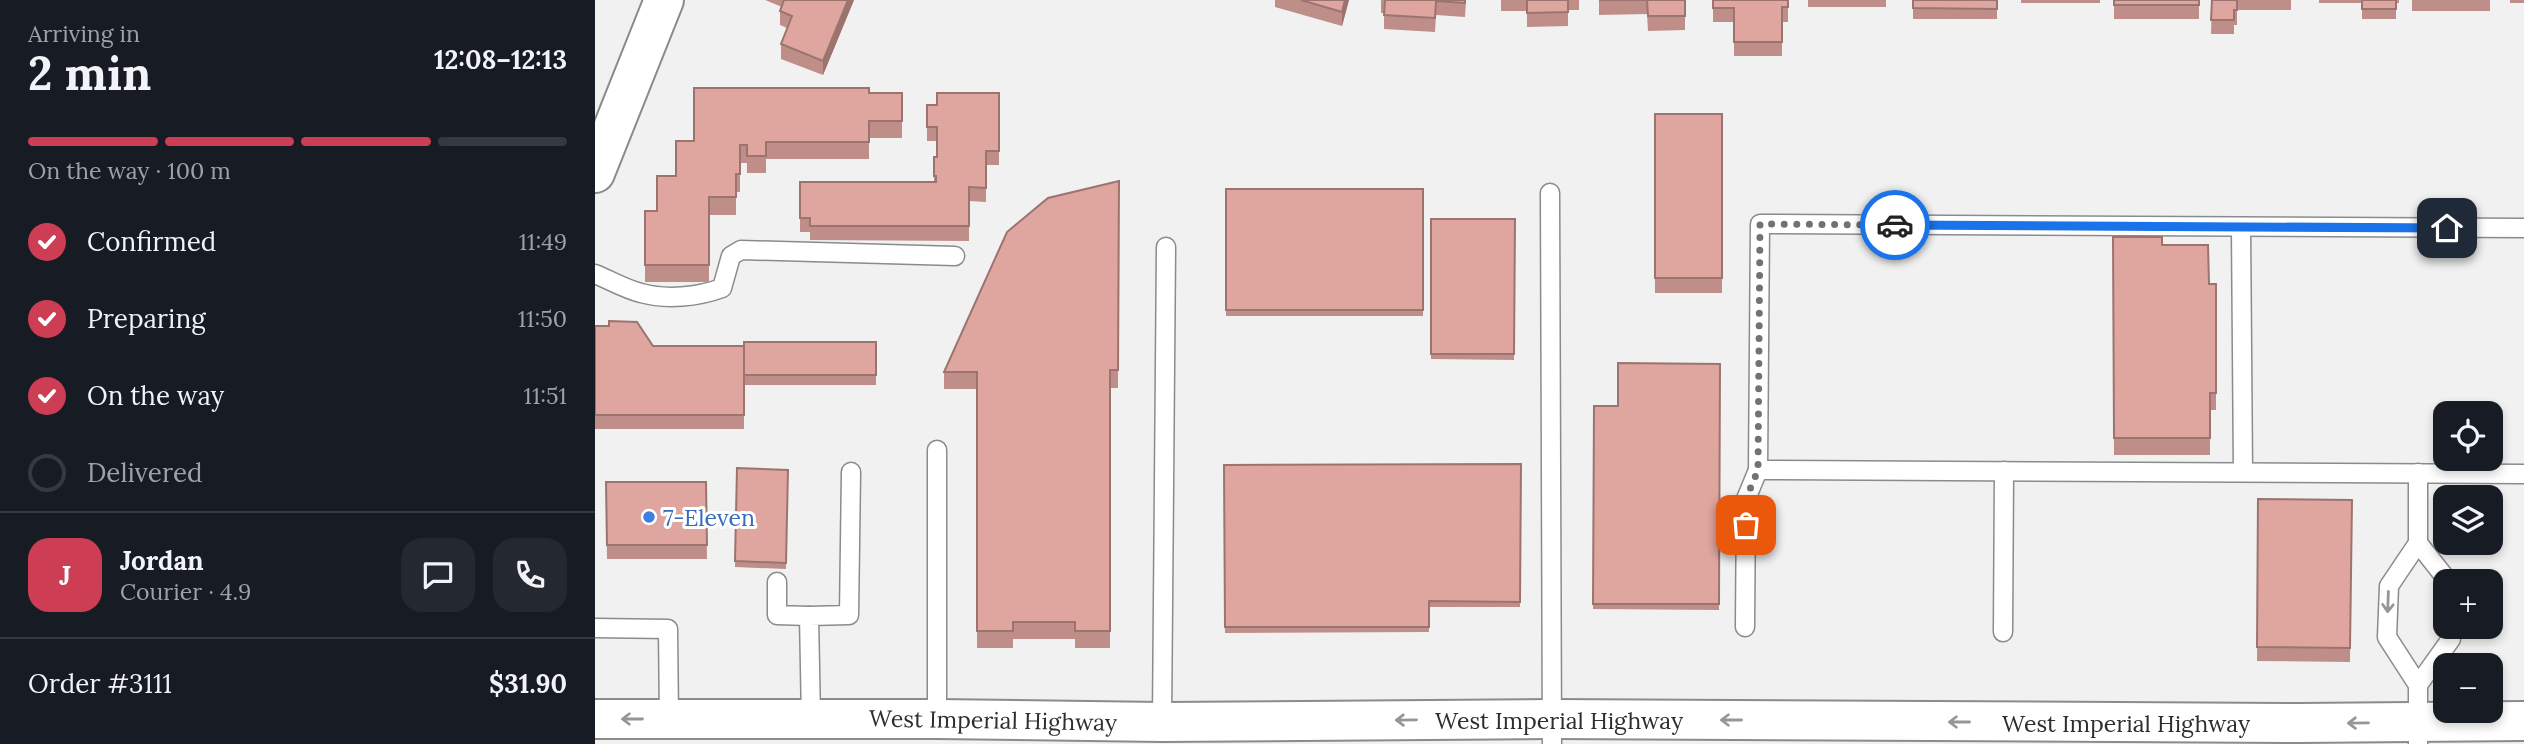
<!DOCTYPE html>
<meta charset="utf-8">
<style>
body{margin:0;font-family:Lora,serif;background:#242831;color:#f1f3f6;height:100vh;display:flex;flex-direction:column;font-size:26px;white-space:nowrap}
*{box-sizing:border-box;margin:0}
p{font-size:23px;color:#9ea1a6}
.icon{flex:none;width:38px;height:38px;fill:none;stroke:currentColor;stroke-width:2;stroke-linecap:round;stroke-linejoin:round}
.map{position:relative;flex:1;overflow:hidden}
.details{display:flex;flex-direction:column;background:#171b24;width:595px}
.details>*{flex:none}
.controls{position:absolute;left:1838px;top:401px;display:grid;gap:14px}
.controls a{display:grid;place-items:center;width:70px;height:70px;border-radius:14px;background:#171b24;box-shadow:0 4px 10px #0003;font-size:35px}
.pin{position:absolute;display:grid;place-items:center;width:60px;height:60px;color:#fff;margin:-30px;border-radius:14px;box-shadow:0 4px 10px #0006}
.courier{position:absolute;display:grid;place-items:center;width:70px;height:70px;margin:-35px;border:5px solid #1a73e8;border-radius:50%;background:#fff;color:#222;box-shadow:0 2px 9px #0007}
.overview em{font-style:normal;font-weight:700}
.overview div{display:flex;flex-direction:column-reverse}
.overview{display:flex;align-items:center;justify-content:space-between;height:119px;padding:0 28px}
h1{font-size:46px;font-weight:700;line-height:52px}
.bar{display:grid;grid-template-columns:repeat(4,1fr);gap:10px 7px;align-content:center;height:84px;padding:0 28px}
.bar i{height:9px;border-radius:5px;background:#363941}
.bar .current{background:#cd3d53}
.bar p{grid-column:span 4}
.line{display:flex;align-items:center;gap:18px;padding:0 28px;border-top:2px solid #363941}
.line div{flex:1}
.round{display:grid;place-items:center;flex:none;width:74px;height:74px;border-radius:21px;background:#242831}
ol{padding:0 28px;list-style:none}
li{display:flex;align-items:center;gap:21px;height:77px}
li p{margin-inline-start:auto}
li .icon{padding:7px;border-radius:50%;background:#cd3d53;color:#fff;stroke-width:4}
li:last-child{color:#9ea1a6}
li i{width:38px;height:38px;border:4px solid #363941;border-radius:50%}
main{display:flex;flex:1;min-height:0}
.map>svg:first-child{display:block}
</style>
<main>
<section class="details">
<div class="overview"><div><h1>2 min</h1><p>Arriving in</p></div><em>12:08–12:13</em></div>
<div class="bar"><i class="current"></i><i class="current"></i><i class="current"></i><i></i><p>On the way · 100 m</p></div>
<ol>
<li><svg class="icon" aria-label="check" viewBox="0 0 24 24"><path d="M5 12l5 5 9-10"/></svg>Confirmed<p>11:49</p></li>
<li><svg class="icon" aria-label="check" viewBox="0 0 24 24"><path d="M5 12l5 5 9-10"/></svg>Preparing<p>11:50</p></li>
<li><svg class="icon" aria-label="check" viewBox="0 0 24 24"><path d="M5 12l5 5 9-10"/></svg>On the way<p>11:51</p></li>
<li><i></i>Delivered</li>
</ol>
<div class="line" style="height:126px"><b class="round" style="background:#cd3d53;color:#fff">J</b><div><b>Jordan</b><p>Courier · 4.9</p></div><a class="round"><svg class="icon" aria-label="chat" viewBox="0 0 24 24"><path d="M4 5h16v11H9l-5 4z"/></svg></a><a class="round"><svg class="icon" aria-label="phone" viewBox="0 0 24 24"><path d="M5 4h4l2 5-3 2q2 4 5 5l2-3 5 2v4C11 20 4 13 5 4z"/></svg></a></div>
<div class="line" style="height:91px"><div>Order #3111</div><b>$31.90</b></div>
</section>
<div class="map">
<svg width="1929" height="744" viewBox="0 0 1929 744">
<rect width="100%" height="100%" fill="#f1f1f2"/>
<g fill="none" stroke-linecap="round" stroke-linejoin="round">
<defs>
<g id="lane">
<path d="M 955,193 L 957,744"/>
<path d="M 1646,227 L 1648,472"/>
<path d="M 1929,228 L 1165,224 L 1163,470 L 1929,474"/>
<path d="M 0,274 C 15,280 30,289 46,293 C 71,300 103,297 127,288 L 136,256 L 146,250 L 360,256"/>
<path d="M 342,450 L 342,719"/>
<path d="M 1823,543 L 1853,581"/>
<path d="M 182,582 L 182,615 L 214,616"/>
<path d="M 1150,627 L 1151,499 L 1163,470"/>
<path d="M 0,628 L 73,629 L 74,719"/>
<path d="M 1408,632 L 1409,471"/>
<path d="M 1823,685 L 1856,639 L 1856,626"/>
<path d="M 216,719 L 214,616 L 254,615 L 256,472"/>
<path d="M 567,722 L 571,247"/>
<path d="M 1823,744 L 1823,685 L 1792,637 L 1794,586 L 1823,543 L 1823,473"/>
</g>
<path id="secondary" d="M 0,173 L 69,0"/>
<path id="primary" d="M 0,719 L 342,719 L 567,722 L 957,719 L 1705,723 L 1929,721"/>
</defs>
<use href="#lane" stroke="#8a8b8c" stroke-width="21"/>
<use href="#secondary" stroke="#8a8b8c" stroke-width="42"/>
<use href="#primary" stroke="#8a8b8c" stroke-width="42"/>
<use href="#lane" stroke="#fff" stroke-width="18"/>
<use href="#secondary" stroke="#fff" stroke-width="38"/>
<use href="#primary" stroke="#fff" stroke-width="38"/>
</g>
<g fill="#c08e89">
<path d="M 170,0 L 259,0 L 228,75 L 186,59 L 186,44 L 192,28 L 185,25 L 185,11 L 187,7 Z"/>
<path d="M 680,0 L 754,0 L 747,26 L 680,7 Z"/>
<path d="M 786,0 L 871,0 L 870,17 L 841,15 L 840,32 L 789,29 L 789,13 L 786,13 Z"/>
<path d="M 906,0 L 984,0 L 984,10 L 973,10 L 973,26 L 932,27 L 932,11 L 906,11 Z"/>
<path d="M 1004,0 L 1090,0 L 1090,30 L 1053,31 L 1052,14 L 1004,15 Z"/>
<path d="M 1118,0 L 1193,0 L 1193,22 L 1187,22 L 1187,56 L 1139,56 L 1139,22 L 1118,22 Z"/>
<rect x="1213" y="0" width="78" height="7"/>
<rect x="1318" y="0" width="84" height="19"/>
<rect x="1426" y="0" width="79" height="3"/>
<rect x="1519" y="0" width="85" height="19"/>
<path d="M 1617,0 L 1696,0 L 1696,10 L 1642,10 L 1642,25 L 1639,25 L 1639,34 L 1616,34 Z"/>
<path d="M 1724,0 L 1804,0 L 1804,3 L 1801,3 L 1801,19 L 1767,19 L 1767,3 L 1724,3 Z"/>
<rect x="1817" y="0" width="78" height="11"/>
<rect x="1915" y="0" width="14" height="3"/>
<path d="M 274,93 L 307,93 L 307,138 L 274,138 L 274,159 L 171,159 L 171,173 L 152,173 L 152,163 L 145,163 L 145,192 L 141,192 L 141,215 L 114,215 L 114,282 L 50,282 L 50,211 L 62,211 L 99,141 Z"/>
<path d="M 404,93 L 404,165 L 391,165 L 391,202 L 374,201 L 374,241 L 215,240 L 215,232 L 205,232 L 205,182 L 339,182 L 339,157 L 342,157 L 342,141 L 332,141 L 332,105 L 342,105 Z"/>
<rect x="1060" y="114" width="67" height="179"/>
<path d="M 524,181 L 523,388 L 515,388 L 515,648 L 480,648 L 480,639 L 418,639 L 418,648 L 382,648 L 382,389 L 349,389 L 349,372 Z"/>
<rect x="631" y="189" width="197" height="127"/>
<path d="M 836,219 L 920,219 L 919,360 L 836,359 Z"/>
<path d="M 1518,237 L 1567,245 L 1614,284 L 1621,284 L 1621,410 L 1615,410 L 1615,455 L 1519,455 Z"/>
<path d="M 0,326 L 14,326 L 58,346 L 149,346 L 281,342 L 281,385 L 149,385 L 149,429 L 0,429 Z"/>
<path d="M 1125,364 L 1124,610 L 998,609 L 999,406 L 1023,406 Z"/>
<path d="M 926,464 L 925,607 L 834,607 L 834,632 L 630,633 L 629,465 Z"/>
<path d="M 142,468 L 193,470 L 191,569 L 140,567 Z"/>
<path d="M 11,482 L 111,482 L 112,559 L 12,559 Z"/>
<path d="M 1663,499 L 1757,500 L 1755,662 L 1662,661 Z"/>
</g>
<g fill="#9c746f">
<path d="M 253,0 L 259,0 L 228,75 L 228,61 Z"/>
<path d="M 750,0 L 754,0 L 747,26 L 747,12 Z"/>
</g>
<g fill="#dfa59f" stroke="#9c746f" stroke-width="2">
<path d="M 189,0 L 253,0 L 228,61 L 186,44 L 197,16 L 185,11 Z"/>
<path d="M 706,0 L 750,0 L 747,12 Z"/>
<path d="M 790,0 L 870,0 L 870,3 L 841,1 L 840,18 L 789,15 Z"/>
<path d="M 932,0 L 973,0 L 973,12 L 932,13 Z"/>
<path d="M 1004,0 L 1090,0 L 1090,16 L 1053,16 L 1052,0 Z"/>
<path d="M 1118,0 L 1193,0 L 1193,7 L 1187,7 L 1187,42 L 1139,42 L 1139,8 L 1118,8 Z"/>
<path d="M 1318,0 L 1402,0 L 1402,9 L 1318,8 Z"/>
<rect x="1519" y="0" width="85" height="5"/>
<path d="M 1617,0 L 1642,0 L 1642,10 L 1639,10 L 1639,20 L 1616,20 Z"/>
<rect x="1767" y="0" width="34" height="9"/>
<path d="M 99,88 L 274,88 L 274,93 L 307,93 L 307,121 L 274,121 L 274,142 L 171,142 L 171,156 L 152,156 L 152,145 L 145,145 L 145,174 L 141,174 L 141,197 L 114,197 L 114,265 L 50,265 L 50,211 L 62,211 L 62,176 L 81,176 L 81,141 L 99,141 Z"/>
<path d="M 342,93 L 404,93 L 404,151 L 391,151 L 391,188 L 374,187 L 374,226 L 215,226 L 215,218 L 205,218 L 205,182 L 341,182 L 341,176 L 339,176 L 339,157 L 342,157 L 342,127 L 332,127 L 332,105 L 342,105 Z"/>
<rect x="1060" y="114" width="67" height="164"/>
<path d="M 524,181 L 523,370 L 515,370 L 515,631 L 480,631 L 480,622 L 418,622 L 418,631 L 382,631 L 382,372 L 349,372 L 412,232 L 453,198 Z"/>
<rect x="631" y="189" width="197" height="121"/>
<path d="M 836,219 L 920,219 L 919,354 L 836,354 Z"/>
<path d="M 1518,237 L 1567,237 L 1567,245 L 1613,245 L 1614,284 L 1621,284 L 1621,393 L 1615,393 L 1615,438 L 1519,438 Z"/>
<path d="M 14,321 L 42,322 L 58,346 L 149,346 L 149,415 L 0,415 L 0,326 L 14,326 Z"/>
<rect x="149" y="342" width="132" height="33"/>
<path d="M 1023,363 L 1125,364 L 1124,604 L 998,604 L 999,406 L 1023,406 Z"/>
<path d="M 926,464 L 925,602 L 834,601 L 834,627 L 630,627 L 629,465 Z"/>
<path d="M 142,468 L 193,470 L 191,563 L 140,561 Z"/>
<path d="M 11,482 L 111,482 L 112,545 L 12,545 Z"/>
<path d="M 1663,499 L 1757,500 L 1755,648 L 1662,647 Z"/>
</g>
<defs><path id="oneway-shaft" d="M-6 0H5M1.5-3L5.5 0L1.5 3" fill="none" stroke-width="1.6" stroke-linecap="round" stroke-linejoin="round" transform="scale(1.75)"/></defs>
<g stroke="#969697">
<use href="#oneway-shaft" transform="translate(1793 602) rotate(92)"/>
<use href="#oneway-shaft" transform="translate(37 719) rotate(180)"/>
<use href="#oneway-shaft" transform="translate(811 720) rotate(179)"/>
<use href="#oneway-shaft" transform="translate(1136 720) rotate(-180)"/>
<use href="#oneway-shaft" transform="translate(1364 722) rotate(-180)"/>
<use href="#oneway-shaft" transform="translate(1763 723) rotate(179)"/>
</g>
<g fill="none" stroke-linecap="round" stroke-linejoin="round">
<path stroke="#727273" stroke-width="7" stroke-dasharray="0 12.6" d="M 1151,525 L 1151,499 L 1163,470 L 1165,224 L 1300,225"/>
<path stroke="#1a73e8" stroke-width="9" d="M 1300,225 L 1852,228"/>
</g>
<circle fill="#3f7fe0" stroke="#fff" stroke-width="2.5" cx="54" cy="517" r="7"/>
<g text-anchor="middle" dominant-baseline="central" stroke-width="6" stroke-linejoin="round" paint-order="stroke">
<g font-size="23" fill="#366cbe" stroke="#fff" text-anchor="start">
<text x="68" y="517">7-Eleven</text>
</g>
<g font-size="23" fill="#2e2e2f" stroke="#fff">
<text transform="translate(398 720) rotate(1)">West Imperial Highway</text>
<text x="964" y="720">West Imperial Highway</text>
<text x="1531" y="723">West Imperial Highway</text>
</g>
</g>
</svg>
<div class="controls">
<a><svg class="icon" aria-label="locate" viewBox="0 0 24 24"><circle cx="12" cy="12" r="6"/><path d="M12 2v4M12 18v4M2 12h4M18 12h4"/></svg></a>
<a><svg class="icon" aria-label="layers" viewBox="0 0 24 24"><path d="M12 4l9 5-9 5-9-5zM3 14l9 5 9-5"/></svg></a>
<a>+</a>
<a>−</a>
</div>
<div class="pin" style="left:1151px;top:525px;background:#ea580c"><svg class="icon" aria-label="bag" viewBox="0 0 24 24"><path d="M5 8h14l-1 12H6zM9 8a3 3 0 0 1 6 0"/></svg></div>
<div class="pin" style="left:1852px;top:228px;background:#1f2937"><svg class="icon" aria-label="home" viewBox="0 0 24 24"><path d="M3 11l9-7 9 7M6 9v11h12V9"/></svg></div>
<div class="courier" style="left:1300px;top:225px"><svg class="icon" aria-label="car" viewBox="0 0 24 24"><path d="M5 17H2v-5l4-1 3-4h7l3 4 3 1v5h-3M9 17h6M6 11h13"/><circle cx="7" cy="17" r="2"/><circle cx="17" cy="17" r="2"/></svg></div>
</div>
</main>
